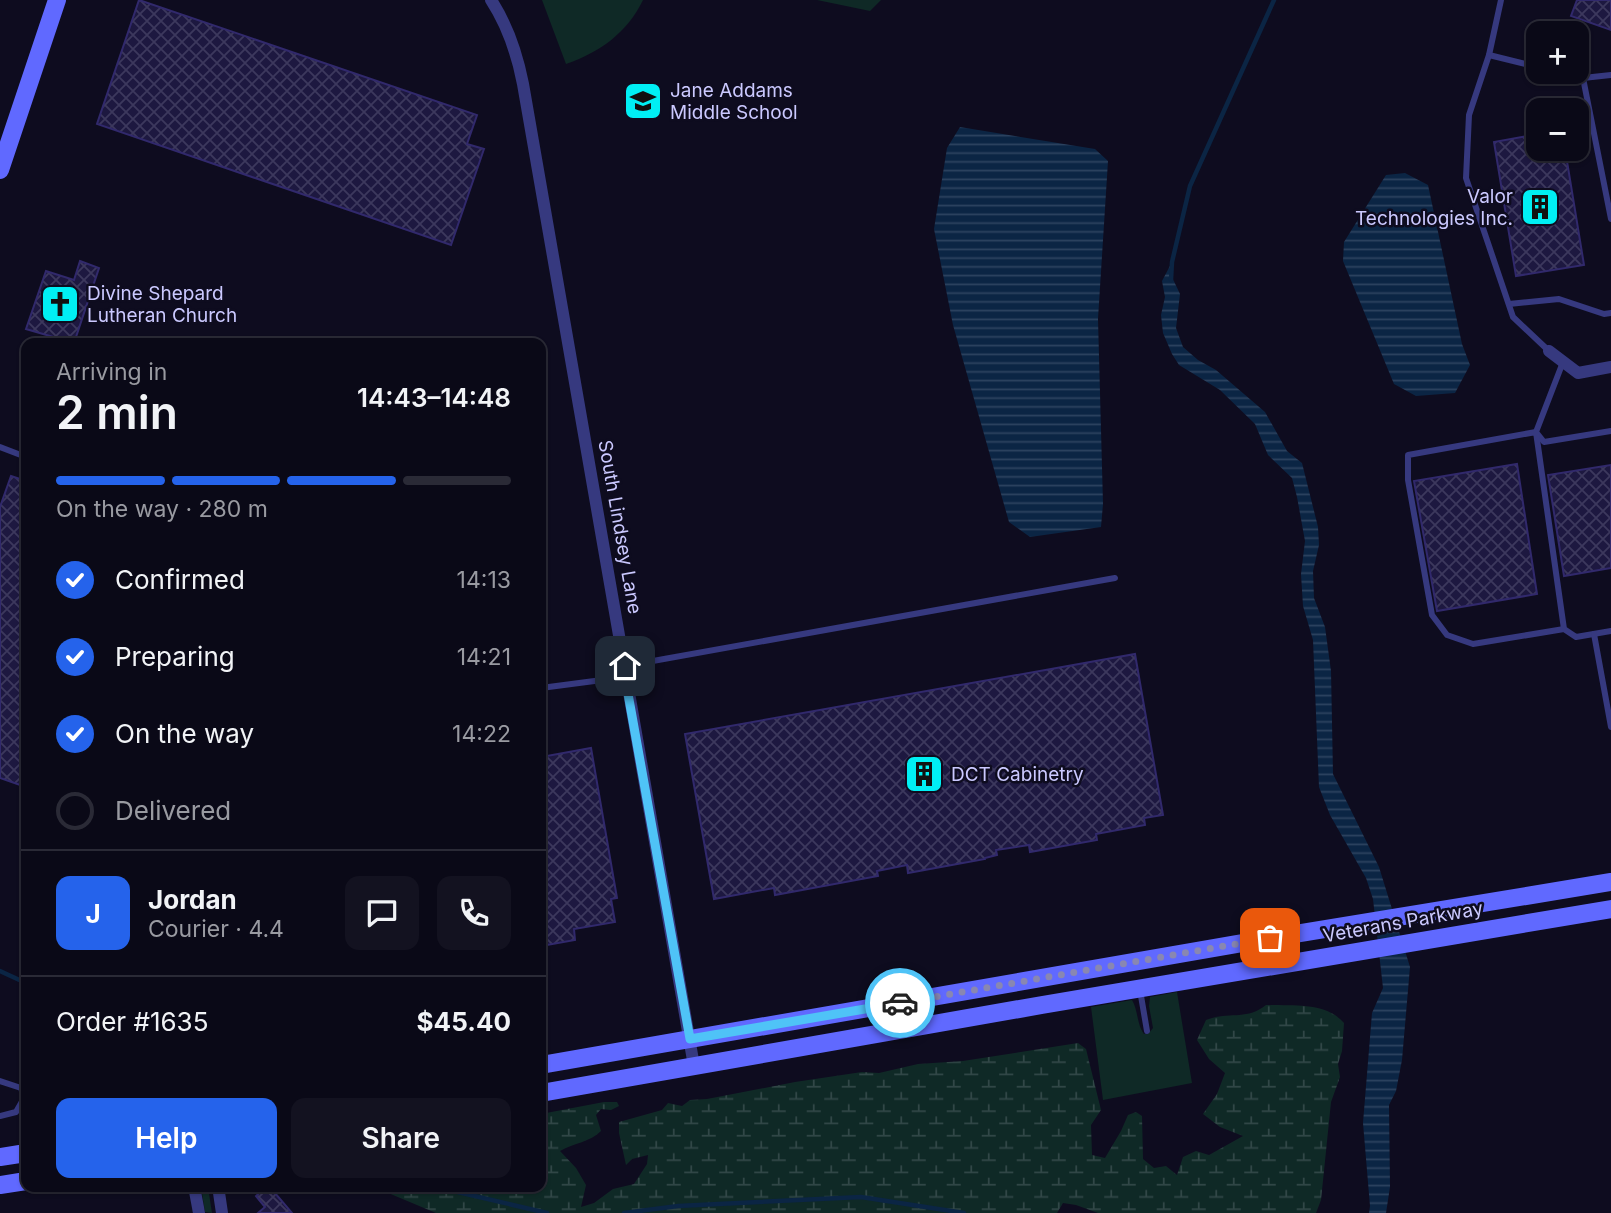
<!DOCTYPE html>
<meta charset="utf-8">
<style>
body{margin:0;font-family:Inter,sans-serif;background:#131220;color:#f1f3f6;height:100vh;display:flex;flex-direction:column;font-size:26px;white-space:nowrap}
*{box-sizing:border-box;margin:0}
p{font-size:23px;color:#999aa1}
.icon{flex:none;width:38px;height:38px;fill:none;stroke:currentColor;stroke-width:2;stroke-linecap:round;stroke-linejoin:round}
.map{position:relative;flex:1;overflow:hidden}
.panel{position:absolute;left:21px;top:338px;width:525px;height:854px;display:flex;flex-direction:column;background:#0a0917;border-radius:14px;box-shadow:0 2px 5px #0004,0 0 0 2px #2a2a36}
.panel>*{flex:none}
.controls{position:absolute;left:1526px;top:21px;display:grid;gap:14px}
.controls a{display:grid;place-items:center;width:63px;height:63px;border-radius:14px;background:#0a0917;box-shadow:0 2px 5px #0004,0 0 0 2px #2a2a36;font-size:35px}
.pin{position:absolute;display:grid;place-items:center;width:60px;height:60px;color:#fff;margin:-30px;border-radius:14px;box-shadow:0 4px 10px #0006}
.courier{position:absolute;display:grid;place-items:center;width:70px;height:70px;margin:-35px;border:5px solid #4fc3f7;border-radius:50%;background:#fff;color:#222;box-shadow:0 2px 9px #0007}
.head em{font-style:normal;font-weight:600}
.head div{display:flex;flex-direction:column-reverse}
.head{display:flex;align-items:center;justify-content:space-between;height:119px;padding:0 35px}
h1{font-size:46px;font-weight:600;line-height:52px}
.bar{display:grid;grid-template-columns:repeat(4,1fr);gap:10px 7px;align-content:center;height:84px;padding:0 35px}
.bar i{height:9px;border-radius:5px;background:#2a2a36}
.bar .active{background:#2563eb}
.bar p{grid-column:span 4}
.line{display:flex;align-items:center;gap:18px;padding:0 35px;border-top:2px solid #2a2a36}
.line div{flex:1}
.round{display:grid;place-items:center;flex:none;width:74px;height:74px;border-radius:14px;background:#131220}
ol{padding:0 35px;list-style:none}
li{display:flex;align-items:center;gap:21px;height:77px}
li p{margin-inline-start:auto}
li .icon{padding:7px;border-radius:50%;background:#2563eb;color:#fff;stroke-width:4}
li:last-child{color:#999aa1}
li i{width:38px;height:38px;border:4px solid #2a2a36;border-radius:50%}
.primary-button{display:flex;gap:14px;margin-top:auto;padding:14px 35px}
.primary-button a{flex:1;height:80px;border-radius:14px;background:#2563eb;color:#fff;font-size:28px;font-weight:600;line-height:80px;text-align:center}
.primary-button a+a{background:#131220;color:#f1f3f6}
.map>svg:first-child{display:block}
</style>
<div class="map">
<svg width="1611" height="1213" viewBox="0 0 1611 1213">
<defs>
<pattern id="wetland-marsh" width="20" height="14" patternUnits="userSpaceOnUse" patternTransform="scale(1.75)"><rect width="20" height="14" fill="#0f2926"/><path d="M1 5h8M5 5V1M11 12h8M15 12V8" fill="none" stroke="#314747"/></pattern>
<pattern id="water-rules" width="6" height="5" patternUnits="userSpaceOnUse" patternTransform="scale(1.75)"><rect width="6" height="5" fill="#0b2544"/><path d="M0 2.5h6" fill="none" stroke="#2d4360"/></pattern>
<pattern id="building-cross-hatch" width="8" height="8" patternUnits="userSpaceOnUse" patternTransform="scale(1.75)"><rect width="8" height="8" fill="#1d1840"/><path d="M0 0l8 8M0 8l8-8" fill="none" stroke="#3c385d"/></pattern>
</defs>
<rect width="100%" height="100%" fill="#0e0c1f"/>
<g fill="#0f2926">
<path d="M 542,0 L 643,0 C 627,33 600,52 566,64 Z"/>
<path d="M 817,0 L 881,0 L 870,11 Z"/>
<path d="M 1177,992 L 1192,1083 L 1103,1100 L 1091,1007 L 1132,1000 C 1138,1010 1137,1025 1144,1034 L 1149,1033 L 1153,1028 L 1149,1006 L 1150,997 Z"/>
<path d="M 201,1187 L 208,1187 L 212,1213 L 205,1212 Z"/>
</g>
<path fill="url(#wetland-marsh)" d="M 1266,1005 C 1292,1006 1326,1002 1344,1023 L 1342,1051 L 1338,1064 L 1340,1077 L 1331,1102 L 1321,1200 L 1316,1213 L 1098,1213 L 1076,1205 L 1063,1203 L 1057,1213 L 436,1213 L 374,1187 L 541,1186 L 541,1114 L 604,1102 L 617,1102 L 619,1106 L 611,1110 L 601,1109 L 596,1115 L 601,1131 C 590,1142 574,1143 560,1151 L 576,1168 L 586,1185 L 581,1207 L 594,1203 L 613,1189 L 634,1184 L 647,1164 L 648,1155 L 632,1159 L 626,1165 L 619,1133 L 619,1122 L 662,1110 L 668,1103 L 682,1106 L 690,1100 L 707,1099 L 795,1082 L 862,1072 L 879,1073 L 918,1064 L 963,1061 L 1078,1043 L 1086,1049 L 1101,1110 L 1091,1125 L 1092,1155 L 1105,1158 L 1121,1131 L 1128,1115 L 1136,1112 L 1142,1116 L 1143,1159 L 1154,1168 L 1166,1166 L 1177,1175 L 1183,1157 L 1196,1151 L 1209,1155 L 1243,1136 L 1220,1127 L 1203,1114 L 1217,1094 L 1225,1073 L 1209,1059 L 1197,1040 L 1206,1020 C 1229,1011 1246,1021 1266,1005 Z"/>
<g fill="url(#water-rules)">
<path d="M 960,127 L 1095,149 L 1108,161 L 1098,319 L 1103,504 L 1101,527 L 1030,537 L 1009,522 L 953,325 L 934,229 L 947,148 Z"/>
<path d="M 1405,173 L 1428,185 L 1462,344 L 1470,365 L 1455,393 L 1416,396 L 1394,384 L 1343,261 L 1344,242 L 1386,175 Z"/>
<path d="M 1172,262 L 1171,275 L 1180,294 L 1176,328 L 1183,347 L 1198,360 L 1216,370 L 1265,412 L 1287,451 L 1302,463 L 1318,527 L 1319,545 L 1313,571 L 1314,598 L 1325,627 L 1331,671 L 1333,774 L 1379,867 L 1410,967 L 1402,1060 L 1396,1091 L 1389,1105 L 1390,1187 L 1386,1213 L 1369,1213 L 1370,1206 L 1363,1123 L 1372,1013 L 1383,988 L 1373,899 L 1366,878 L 1330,815 L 1319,787 L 1313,640 L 1303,606 L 1301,574 L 1305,541 L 1297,497 L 1292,478 L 1268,455 L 1255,424 L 1220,390 L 1179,365 L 1172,354 L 1163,333 L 1161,315 L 1165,297 L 1162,281 Z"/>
</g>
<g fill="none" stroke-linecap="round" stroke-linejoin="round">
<g stroke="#0b2544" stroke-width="4.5">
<path d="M 1171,280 L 1172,262 L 1190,186 L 1274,0"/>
<path d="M 0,971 L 26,983"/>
<path d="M 432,1186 L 547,1213"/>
<path d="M 624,1213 L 678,1206 L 861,1197 L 964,1213"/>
</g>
</g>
<g fill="url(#building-cross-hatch)" stroke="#31296c" stroke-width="2">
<path d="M 139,0 L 477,115 L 467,144 L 484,149 L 451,245 L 97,124 Z"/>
<path d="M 1577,0 L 1611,0 L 1611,30 L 1571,16 Z"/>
<path d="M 1538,134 L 1538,149 L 1565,149 L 1584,265 L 1516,276 L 1494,142 Z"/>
<path d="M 80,261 L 99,268 L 74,343 L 26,329 L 46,271 L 74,280 Z"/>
<path d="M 1517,464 L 1537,594 L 1437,611 L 1414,481 Z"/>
<path d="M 1611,465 L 1611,568 L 1564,576 L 1548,475 Z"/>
<path d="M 11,476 L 26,481 L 26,787 L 0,778 L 0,507 Z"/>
<path d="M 1135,654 L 1163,815 L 1144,818 L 1145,825 L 1096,834 L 1097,840 L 1030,852 L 1029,845 L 996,850 L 997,855 L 985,858 L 985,859 L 908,873 L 907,865 L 877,871 L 878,876 L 775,895 L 774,888 L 714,899 L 685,734 Z"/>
<path d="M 591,748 L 617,898 L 611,899 L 615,922 L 574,929 L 575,940 L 541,946 L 541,757 Z"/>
<path d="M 267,1186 L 269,1186 L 292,1213 L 258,1213 L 265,1207 L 256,1196 Z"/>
</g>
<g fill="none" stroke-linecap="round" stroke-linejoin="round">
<g stroke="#36397f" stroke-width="6">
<path d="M 1501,0 L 1489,55 L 1469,115 L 1466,178 L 1513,317 L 1549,351"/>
<path d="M 1489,55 L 1538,67"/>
<path d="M 1557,72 L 1583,78 L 1611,75"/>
<path d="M 1583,78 L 1611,219"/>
<path d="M 1509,304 L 1559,299 L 1604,314 L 1611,313"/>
<path d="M 1563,362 L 1536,432 L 1544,442 L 1611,431"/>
<path d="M 0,447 L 26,457"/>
<path d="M 1564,629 L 1536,432 L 1408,455 L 1408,480 L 1432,615 L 1447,635 L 1473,644 L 1564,629 L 1576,637 L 1611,631"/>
<path d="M 1594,634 L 1611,727"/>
<path d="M 625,666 L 1115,578"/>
<path d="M 541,688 L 625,677"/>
<path d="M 1140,990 L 1147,1031"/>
<path d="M 0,1081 L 21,1088 L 24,1098 L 16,1112 L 0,1116"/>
</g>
<g stroke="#36397f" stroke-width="12">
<path d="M 491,0 C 508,26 517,53 523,84 L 694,1066"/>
<path d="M 1549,351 L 1578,373 L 1611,367"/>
<path d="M 194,1186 L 199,1213"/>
<path d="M 218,1186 L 222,1213"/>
</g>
<g stroke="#6069ff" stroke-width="18">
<path d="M 0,170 L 57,0"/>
<path d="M 541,1065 L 1271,938 L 1611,882"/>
<path d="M 541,1093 L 1042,1005 L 1611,909"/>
<path d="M 0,1157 L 26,1153"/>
<path d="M 0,1185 L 26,1181"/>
</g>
</g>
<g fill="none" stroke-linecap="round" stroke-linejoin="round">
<path stroke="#8987b1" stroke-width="7" stroke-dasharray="0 12.6" d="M 900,1003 L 1270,938"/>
<path stroke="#4fc3f7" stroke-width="9" d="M 625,666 L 625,677 L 690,1039 L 900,1003"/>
</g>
<defs>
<symbol id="school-square" viewBox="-11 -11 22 22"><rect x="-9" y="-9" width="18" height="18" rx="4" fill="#00eff4" stroke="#0e0c1f"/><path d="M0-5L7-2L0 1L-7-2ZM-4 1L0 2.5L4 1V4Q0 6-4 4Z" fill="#111"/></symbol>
<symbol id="building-square" viewBox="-11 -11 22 22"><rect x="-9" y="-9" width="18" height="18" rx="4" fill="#00eff4" stroke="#0e0c1f"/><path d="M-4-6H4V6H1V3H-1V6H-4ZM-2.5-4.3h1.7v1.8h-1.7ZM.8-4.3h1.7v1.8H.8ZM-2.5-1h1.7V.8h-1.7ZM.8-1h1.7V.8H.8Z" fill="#111"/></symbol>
<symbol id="church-square" viewBox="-11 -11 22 22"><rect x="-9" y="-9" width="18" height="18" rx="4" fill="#00eff4" stroke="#0e0c1f"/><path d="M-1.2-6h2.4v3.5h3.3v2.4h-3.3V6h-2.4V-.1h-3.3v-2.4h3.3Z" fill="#111"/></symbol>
</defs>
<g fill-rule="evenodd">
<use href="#school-square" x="621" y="79" width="44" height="44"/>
<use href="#building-square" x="1518" y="185" width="44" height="44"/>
<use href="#church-square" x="38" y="282" width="44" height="44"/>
<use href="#building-square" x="902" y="752" width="44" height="44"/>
</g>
<g text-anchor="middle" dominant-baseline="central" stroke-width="5" stroke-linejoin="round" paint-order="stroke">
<g font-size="19" fill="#cbc9ff" stroke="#0e0c1f" text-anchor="start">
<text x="670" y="90">Jane Addams<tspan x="670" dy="22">Middle School</tspan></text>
<text x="1513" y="196" text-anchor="end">Valor<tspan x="1513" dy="22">Technologies Inc.</tspan></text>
<text x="87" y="293">Divine Shepard<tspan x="87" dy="22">Lutheran Church</tspan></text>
<text x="951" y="774">DCT Cabinetry</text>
</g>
<g font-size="19" fill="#cbc9ff" stroke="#0e0c1f">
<text transform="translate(620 527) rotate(80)">South Lindsey Lane</text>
<text transform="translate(1403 922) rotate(-10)">Veterans Parkway</text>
</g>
</g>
</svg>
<div class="controls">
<a>+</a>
<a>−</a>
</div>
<div class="pin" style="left:1270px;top:938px;background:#ea580c"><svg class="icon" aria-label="bag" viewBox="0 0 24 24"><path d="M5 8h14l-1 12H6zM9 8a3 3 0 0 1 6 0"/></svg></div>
<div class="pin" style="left:625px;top:666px;background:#1f2937"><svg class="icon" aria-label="home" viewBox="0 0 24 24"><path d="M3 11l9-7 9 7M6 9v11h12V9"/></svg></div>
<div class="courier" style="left:900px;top:1003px"><svg class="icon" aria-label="car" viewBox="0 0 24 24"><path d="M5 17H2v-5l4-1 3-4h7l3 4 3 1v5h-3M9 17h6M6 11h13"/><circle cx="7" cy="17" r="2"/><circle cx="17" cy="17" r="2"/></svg></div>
<section class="panel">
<div class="head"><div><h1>2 min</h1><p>Arriving in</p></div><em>14:43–14:48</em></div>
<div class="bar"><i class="active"></i><i class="active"></i><i class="active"></i><i></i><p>On the way · 280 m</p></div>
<ol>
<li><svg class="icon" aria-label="check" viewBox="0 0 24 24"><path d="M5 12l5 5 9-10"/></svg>Confirmed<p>14:13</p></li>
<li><svg class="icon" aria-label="check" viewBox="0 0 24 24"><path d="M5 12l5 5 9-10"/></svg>Preparing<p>14:21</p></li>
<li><svg class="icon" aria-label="check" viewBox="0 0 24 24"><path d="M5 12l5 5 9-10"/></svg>On the way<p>14:22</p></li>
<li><i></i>Delivered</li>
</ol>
<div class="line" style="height:126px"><b class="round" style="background:#2563eb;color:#fff">J</b><div><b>Jordan</b><p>Courier · 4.4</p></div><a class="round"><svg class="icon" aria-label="chat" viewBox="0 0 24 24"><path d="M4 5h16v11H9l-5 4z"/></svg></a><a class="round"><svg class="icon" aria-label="phone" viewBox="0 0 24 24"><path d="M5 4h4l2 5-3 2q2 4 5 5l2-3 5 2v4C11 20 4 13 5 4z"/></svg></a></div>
<div class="line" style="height:91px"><div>Order #1635</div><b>$45.40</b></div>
<div class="primary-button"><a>Help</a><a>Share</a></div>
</section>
</div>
